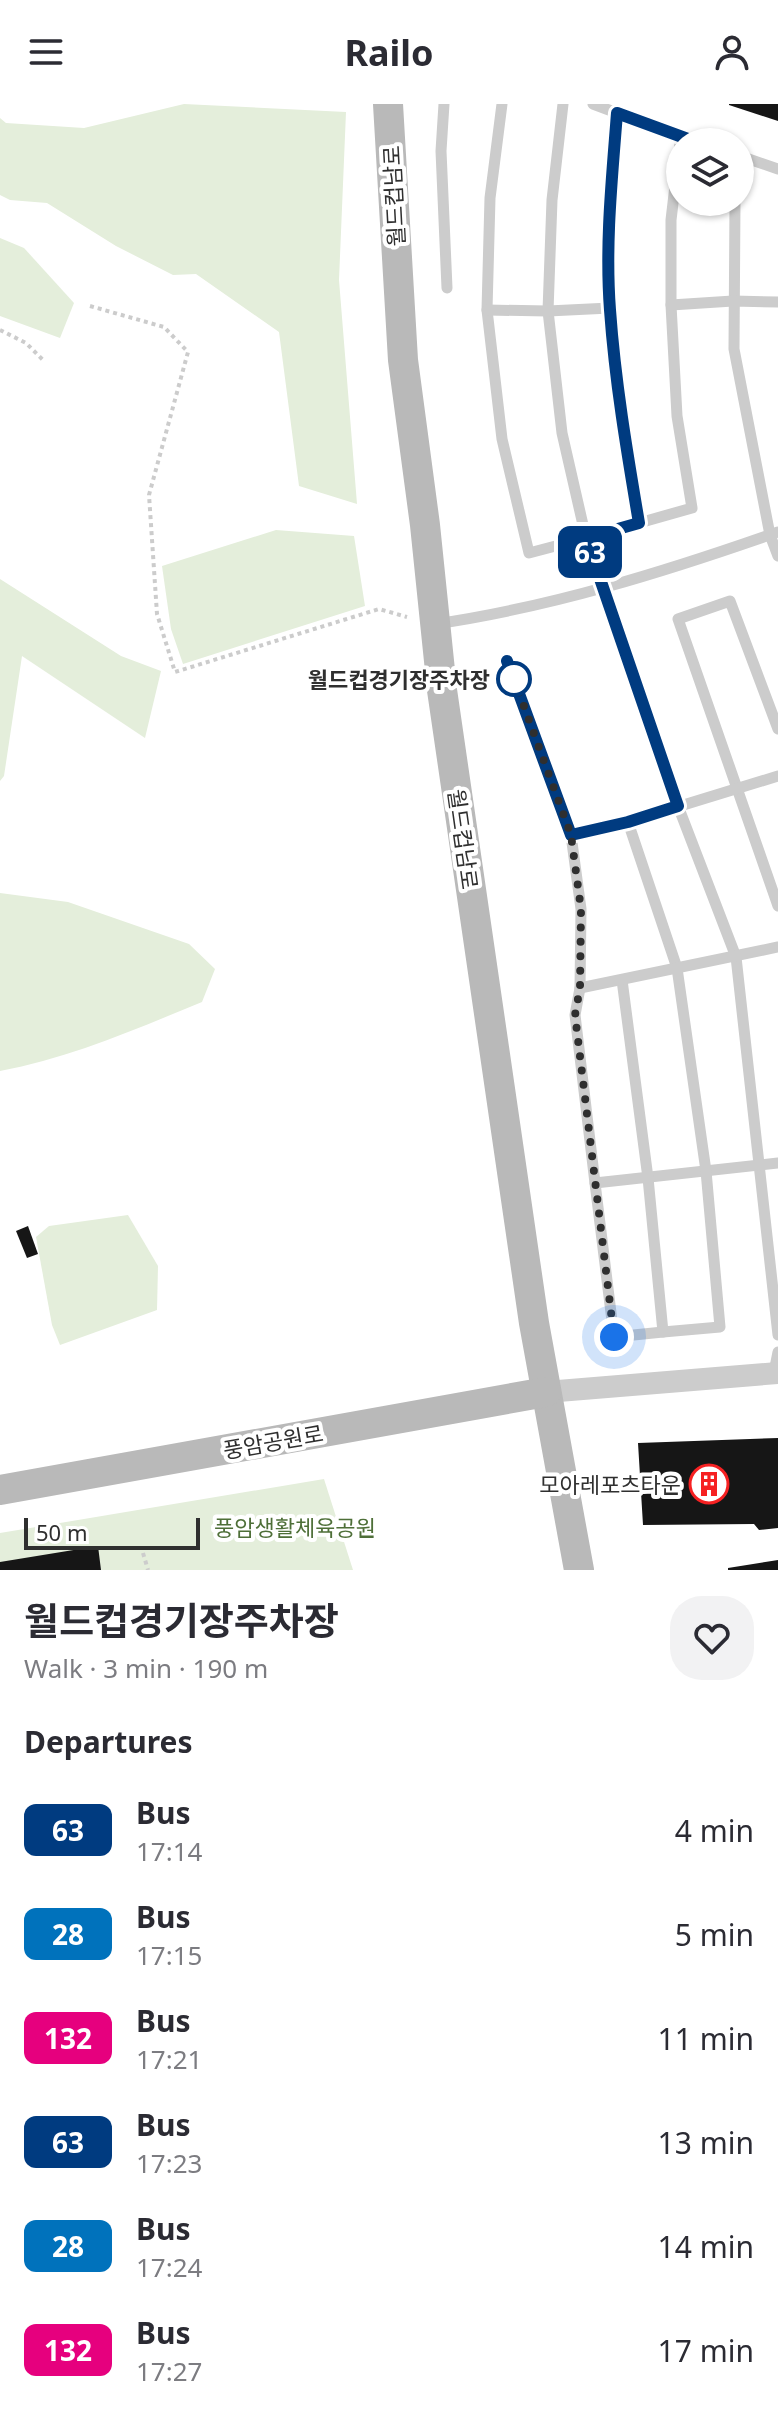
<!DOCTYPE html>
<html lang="en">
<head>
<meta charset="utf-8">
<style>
  :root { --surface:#fff; --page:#f2f2f3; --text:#2b2b33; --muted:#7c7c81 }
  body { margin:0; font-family:"Noto Sans","Noto Sans KR",sans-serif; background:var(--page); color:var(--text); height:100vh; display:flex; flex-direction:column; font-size:30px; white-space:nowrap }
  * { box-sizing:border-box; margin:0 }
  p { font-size:26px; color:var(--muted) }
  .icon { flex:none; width:44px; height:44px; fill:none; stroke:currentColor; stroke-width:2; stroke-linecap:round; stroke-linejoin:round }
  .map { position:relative; height:1466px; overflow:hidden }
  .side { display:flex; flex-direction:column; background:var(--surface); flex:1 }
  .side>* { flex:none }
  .badge { padding:0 16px; border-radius:12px; font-size:28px; line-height:52px }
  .tools { position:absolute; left:666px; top:24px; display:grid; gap:16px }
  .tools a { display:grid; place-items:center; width:88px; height:88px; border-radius:50%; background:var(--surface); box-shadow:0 2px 6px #0004; font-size:40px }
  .scale { position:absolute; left:24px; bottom:20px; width:176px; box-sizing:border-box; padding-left:8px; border:4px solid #2f2f2f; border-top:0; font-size:22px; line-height:28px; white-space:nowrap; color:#2f2f2f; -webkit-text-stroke:6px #fff; paint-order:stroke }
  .you { position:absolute; width:40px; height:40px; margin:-20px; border:6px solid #fff; border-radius:50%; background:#1a73e8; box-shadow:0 0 0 12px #1a73e833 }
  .map>.badge { position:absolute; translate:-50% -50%; box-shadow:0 0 0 4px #fff }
  h2 { padding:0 24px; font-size:30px; line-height:72px }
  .round { display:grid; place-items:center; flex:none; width:84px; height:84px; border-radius:32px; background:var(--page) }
  .overview { display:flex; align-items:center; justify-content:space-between; height:136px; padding:0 24px }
  h1 { font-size:38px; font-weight:700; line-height:60px }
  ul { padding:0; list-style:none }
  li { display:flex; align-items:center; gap:24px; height:104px; padding:0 24px }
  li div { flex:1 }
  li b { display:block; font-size:30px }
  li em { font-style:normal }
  li .badge { min-width:88px; font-weight:700; text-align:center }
  header { display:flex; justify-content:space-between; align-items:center; height:104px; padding:0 24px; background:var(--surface); font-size:36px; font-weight:700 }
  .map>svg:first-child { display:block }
  .green { fill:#e4eedb }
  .building { fill:#161616 }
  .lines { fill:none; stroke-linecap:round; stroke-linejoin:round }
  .path { stroke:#ccc; stroke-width:4; stroke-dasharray:4 4; stroke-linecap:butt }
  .lane { stroke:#ccc; stroke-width:11 }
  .street { stroke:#ccc; stroke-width:22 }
  .secondary { stroke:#b9b9b9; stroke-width:30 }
  .line-casing { stroke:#fff; stroke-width:18 }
  .line { stroke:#003b80; stroke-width:12 }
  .walk { stroke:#2f2f2f; stroke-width:8; stroke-dasharray:0 14.4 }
  .stop-dot { fill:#fff; stroke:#003b80; stroke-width:4 }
  .labels { text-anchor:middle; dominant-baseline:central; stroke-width:8; stroke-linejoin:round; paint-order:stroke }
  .street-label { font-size:22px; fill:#2f2f2f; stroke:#fff }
  .stop-label { font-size:22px; font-weight:bold; fill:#2f2f2f; stroke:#fff; text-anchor:end }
  .poi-label { font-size:22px; fill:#2f2f2f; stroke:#fff; text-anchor:end }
  .park-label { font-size:22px; fill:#4e6f38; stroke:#fff }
</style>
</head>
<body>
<header><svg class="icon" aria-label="menu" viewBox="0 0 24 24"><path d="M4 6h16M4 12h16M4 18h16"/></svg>Railo<svg class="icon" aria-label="person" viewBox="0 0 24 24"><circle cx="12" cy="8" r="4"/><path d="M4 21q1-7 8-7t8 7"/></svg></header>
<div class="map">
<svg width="778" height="1466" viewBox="0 0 778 1466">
  <rect width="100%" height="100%" fill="#fff"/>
  <g class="green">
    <path d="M184,0l162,8 -7,168 18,224 -58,-18 -20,-154 -83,-58 -23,1 -57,-29 -69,-43 -37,-3 -10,-5v-77l6,5 78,5z"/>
    <path d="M0,134l24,10 50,55 -14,35 -60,-22z"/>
    <path d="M276,426l78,6 11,70 -182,58 -12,-35 -9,-63z"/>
    <path d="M0,475l121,77 40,15 -16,67 -123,-82 -18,120 -4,5z"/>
    <path d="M0,789l68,9 121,42 26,25 -13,33c-66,27 -132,56 -202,69z"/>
    <path d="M128,1111l30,51 -1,44 -97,35 -8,-20 -16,-88 13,-11z"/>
    <path d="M324,1375l29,91h-353v-37z"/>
  </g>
  <g class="building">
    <path d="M729,0h49v17l-49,-16z"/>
    <path d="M28,1122l10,28 -11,4 -11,-27z"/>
    <path d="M778,1334v90l-19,2 -5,-6 -111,1 -5,-82z"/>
    <path d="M98,1442l3,24h-101v-8z"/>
    <path d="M778,1456v10h-50v-2z"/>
  </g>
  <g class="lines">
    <g class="path">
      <path d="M90,202l74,21 24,25 -39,143 8,119 18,58 204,-63 28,8"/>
      <path d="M0,226l26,13 17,17"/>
      <path d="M143,1449l5,17"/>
    </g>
    <g class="lane">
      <path d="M444,0l-3,47 6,137"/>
      <path d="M502,0l-12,94 -3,112 15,129 27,114 57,-15 -24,-105 -14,-122 4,-111 11,-96"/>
      <path d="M593,0l24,9c-5,65 -12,132 -7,197 5,71 17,142 29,213l53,-15 -15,-92 -6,-111v-85l9,-77"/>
      <path d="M617,9l64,24"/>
      <path d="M680,37l1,-4 15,5"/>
      <path d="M740,52l38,13"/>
      <path d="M735,98l-1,147 36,186 8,21"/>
      <path d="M671,201l62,-4 45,1"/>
      <path d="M487,206l61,1 62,-3"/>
      <path d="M639,419l-53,15 92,268 58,151 42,378"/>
      <path d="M435,520c117,-17 232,-53 343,-92"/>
      <path d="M507,557l64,174 10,74 -1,79 -5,27 20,168 183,-20"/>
      <path d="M778,625l-48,-128 -52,18 100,287"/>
      <path d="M571,731l57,-13 150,-46"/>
      <path d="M622,876l26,198 15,154 57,-5 -14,-156 -29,-203 -49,-146"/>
      <path d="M580,884l198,-41"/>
      <path d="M595,1079l19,154 49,-5"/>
      <path d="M774,1268l4,-20"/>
    </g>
    <path class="street" d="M546,1288l232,-19"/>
    <g class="secondary">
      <path d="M388,0l15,256 22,165 17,165 92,633 45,247"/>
      <path d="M0,1386l546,-98"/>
    </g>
  </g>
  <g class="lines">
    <defs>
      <path id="line" d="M507,557l64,174 57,-13 50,-16 -92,-268 53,-15c-12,-71 -24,-142 -29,-213 -5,-66 2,-132 7,-197l79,29"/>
    </defs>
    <use href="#line" class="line-casing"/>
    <use href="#line" class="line"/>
    <path class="walk" d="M514,575l57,156 10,74 -1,79 -5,27 39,322"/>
  </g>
  <defs>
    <symbol id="building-ring" viewBox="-11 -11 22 22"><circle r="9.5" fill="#fff" stroke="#f62122" stroke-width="1.5"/><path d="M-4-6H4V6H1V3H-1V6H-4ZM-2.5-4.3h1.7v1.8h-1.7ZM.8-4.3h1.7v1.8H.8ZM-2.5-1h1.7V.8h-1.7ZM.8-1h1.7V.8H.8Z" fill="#f62122"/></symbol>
  </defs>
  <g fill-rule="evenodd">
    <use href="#building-ring" x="687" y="1358" width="44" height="44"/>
  </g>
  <circle class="stop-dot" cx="514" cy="575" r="16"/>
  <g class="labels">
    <g class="street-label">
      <text transform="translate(393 92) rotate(-93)">월드컵남로</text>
      <text transform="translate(464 735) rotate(82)">월드컵남로</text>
      <text transform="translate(273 1337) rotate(-10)">풍암공원로</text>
    </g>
    <g class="stop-label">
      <text x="490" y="575">월드컵경기장주차장</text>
    </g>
    <g class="poi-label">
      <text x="681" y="1380">모아레포츠타운</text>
    </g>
    <g class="park-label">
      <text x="295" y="1423">풍암생활체육공원</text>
    </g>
  </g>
</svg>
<div class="tools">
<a><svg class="icon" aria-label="layers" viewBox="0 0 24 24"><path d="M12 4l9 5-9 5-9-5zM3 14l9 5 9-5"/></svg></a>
</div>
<div class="scale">50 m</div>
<div class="you" style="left:614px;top:1233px"></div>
<b class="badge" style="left:590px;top:448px;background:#003b80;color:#fff">63</b>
</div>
<section class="side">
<div class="overview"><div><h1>월드컵경기장주차장</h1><p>Walk · 3 min · 190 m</p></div><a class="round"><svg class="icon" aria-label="heart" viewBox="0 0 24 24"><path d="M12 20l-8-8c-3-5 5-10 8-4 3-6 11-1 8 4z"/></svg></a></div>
<h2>Departures</h2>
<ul>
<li><span class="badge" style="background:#003b80;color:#fff">63</span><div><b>Bus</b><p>17:14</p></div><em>4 min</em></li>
<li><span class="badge" style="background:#0072bc;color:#fff">28</span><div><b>Bus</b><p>17:15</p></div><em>5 min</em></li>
<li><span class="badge" style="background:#e6007e;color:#fff">132</span><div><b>Bus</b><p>17:21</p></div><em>11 min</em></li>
<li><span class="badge" style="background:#003b80;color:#fff">63</span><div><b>Bus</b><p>17:23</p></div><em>13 min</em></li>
<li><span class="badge" style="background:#0072bc;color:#fff">28</span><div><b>Bus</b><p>17:24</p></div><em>14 min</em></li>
<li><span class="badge" style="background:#e6007e;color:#fff">132</span><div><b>Bus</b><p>17:27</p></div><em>17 min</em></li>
</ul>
</section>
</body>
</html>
